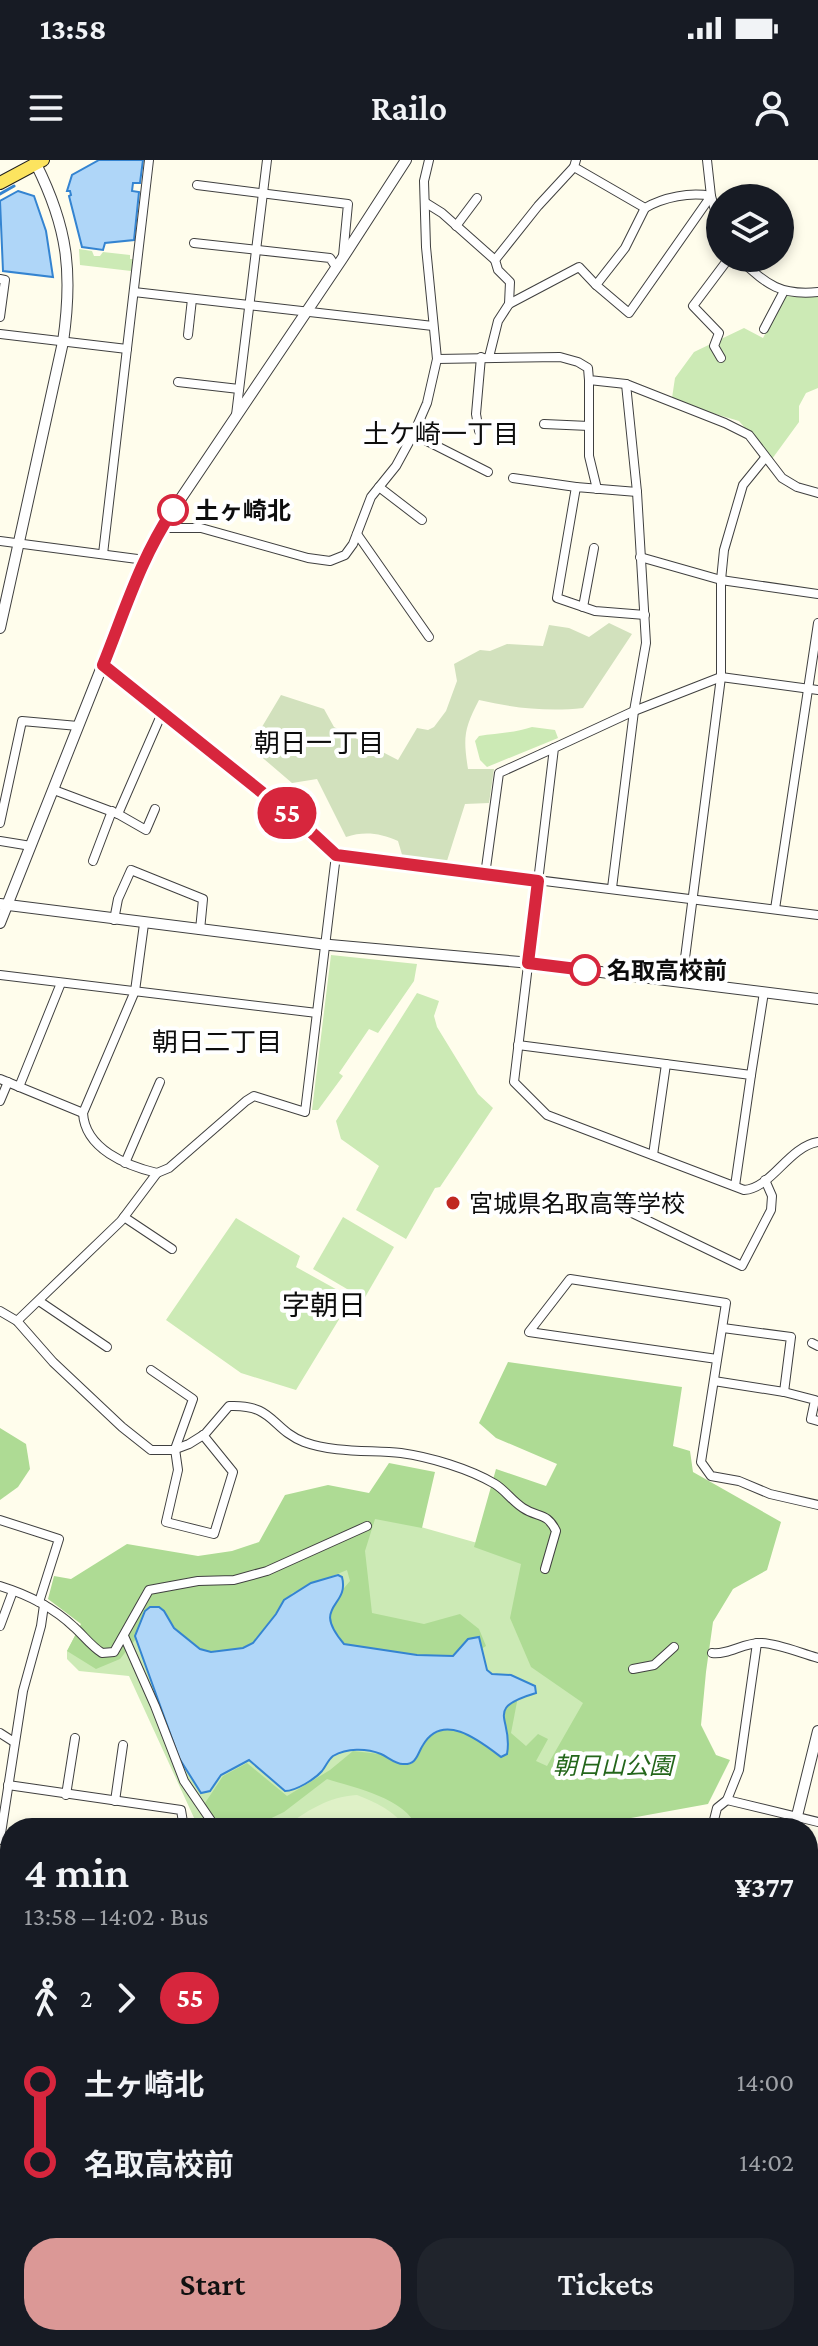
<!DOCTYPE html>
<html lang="en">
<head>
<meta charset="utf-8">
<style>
  :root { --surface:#171b24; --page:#20242c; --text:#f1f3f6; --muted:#9ea1a6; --accent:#db9896 }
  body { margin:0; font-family:"Crimson Pro","Noto Sans JP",serif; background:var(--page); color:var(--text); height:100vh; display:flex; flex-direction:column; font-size:30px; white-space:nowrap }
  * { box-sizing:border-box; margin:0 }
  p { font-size:26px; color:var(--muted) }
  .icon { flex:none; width:44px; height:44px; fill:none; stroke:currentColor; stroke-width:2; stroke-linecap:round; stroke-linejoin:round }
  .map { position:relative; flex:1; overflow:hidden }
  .drawer { position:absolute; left:0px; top:1658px; width:818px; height:528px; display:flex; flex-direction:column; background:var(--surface); border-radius:32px 32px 0 0; box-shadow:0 4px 12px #0003 }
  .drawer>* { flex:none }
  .badge { padding:0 16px; border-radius:26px; font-size:28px; line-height:52px }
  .fabs { position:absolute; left:706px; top:24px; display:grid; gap:16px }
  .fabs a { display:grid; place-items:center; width:88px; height:88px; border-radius:50%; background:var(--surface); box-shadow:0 4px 12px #0003; font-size:40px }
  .map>.badge { position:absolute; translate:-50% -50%; box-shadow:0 0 0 4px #fff }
  .legs { display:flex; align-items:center; gap:12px; height:88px; padding:0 24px; font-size:26px }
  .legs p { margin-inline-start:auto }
  .head { display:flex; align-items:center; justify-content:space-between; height:136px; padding:0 24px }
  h1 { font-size:44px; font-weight:600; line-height:60px }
  .cta { display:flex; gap:16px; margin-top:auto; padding:16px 24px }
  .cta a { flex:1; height:92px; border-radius:32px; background:var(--accent); color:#111; font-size:32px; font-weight:600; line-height:92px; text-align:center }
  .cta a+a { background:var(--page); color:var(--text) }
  ul { padding:0 24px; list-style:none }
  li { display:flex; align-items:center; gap:28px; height:80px; font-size:30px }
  li i { display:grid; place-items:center; width:12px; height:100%; margin:0 10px; background:currentColor }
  li i::after { content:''; width:20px; height:20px; margin:-10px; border:6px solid; border-radius:50%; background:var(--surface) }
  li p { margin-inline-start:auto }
  li:first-child i { background:linear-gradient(#0000 50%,currentColor 0) }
  li:last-child i { background:linear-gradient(currentColor 50%,#0000 0) }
  .status { display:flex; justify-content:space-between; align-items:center; height:56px; padding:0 40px; background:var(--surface); direction:ltr }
  .status svg { height:22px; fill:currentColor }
  header { display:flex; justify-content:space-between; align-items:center; height:104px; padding:0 24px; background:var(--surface); font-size:36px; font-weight:600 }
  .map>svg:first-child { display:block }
  .green { fill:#cceab5 }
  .forest { fill:#aedb94 }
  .cemetery { fill:#d2e1bd }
  .pitch { fill:#dff1c7 }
  .water { fill:#afd6f8; stroke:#3484d1; stroke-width:2 }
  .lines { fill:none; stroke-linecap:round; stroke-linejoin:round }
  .stream { stroke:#3484d1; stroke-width:3 }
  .minor-casing { stroke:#404040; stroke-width:10 }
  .tertiary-casing { stroke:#404040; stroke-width:12 }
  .primary-casing { stroke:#1e1e1e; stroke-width:14 }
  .minor { stroke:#fff; stroke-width:8 }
  .tertiary { stroke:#fff; stroke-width:10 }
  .primary { stroke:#fce45f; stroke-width:12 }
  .line-1-casing { stroke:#fff; stroke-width:18 }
  .line-1 { stroke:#d7263d; stroke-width:12 }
  .stop-1-dot { fill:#fff; stroke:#d7263d; stroke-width:4 }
  .poi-dot { fill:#c02821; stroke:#fff; stroke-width:3 }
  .labels { text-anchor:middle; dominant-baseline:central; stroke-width:8; stroke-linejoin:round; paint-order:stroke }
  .stop-label { font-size:24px; font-weight:bold; fill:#0d0d0d; stroke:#fff; text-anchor:start }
  .poi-label { font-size:24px; fill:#0d0d0d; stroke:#fff; text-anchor:start }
  .park-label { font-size:24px; font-style:italic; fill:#24661b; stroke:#fff }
  .neighbourhood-label { font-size:26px; fill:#0d0d0d; stroke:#fff }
  .quarter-label { font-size:28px; fill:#0d0d0d; stroke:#fff }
</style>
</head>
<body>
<div class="status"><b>13:58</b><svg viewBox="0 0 49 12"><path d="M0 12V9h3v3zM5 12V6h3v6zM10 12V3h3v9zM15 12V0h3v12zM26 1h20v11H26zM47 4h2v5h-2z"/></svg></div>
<header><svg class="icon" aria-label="menu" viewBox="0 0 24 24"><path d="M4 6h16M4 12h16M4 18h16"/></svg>Railo<svg class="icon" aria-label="person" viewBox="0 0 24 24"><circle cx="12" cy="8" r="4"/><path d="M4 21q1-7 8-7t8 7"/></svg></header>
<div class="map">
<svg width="818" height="2186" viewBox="0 0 818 2186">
  <rect width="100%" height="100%" fill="#fffdec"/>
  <g class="green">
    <path d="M79,89l13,2 2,5h6l3,-4 27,3v4h3l-2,12 -51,-6z"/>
    <path d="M785,136l33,1v91l-12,5 -7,13v16l-27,37 -33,-38 -51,-15 -16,-8 3,-20 19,-26 50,-24 19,10z"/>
    <path d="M532,567l23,3 3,8 -71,29 -7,-7 -5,-19 4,-5c18,-3 35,-3 53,-9z"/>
    <path d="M331,795l86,9 -3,17 -36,52 -9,-4 -30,44 4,3 -25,34h-6z"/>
    <path d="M417,833l22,8 -5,15 3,11 41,67 15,14 -53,79 -5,1 -29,51 -50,-29 23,-44 -38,-27 -5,-18z"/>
    <path d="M343,1057l51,30 -30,52 -51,-30z"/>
    <path d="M236,1058l64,38 -4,11 56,31 -56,92 -55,-17 -75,-53z"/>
    <path d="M375,1354l190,54 67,56 -71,204h-366v-8l-66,-144 -50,-5 -12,-12v-8l18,-34z"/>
  </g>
  <g class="forest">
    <path d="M508,1202l174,25 -9,59 17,5 3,21 88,50 -14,48 -34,19 -20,33 -7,50 -5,53 15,30 14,5 -22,44 -132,24h-159c-11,-30 -62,-40 -90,-49l-43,33 -33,16h-38l-8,-25 18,-27 24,-13 40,33 43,-26 23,-19 45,5 52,-35 52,-12 19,-28 -10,52 15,13 12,-12 10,5 -12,22 11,5 36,-63 -52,-36 -21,-49 11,-54 -47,-17 22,-78 50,17 11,-22 -61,-26 -17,-15z"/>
    <path d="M0,1268l26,16 4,25 -12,18 -18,13z"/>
    <path d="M389,1303l46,9 -13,56 -47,-9 -10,32 7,62 52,11 36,-10 19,15 7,17 -29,18 -108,-17 -18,-9 -7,-26 26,-31 -3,-11 -55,23 -38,55 -59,5 -38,-41 -37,47 -24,10 -29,-18 14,-27 -33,-25 6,-23 17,3 56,-35 71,12 34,-5 27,-9 26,-47 43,-10 41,8z"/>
    <path d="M409,2176h102l-7,10h-44l-48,-6z"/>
  </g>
  <path class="cemetery" d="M609,463l23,11 -49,74c-35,4 -70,0 -104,-8 -15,29 -16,37 -11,69h26l-5,34 -24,1 -19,60 -43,-6 -5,-17c-18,-8 -34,-10 -52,-4l-29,-58 -25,4 -42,-36 31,-52 43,14 10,18 64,33 19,-32 11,2 6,-3 12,-16 11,-30 -3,-17 26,-14 10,1 17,-7 36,2 6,-21 20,3 20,9z"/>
  <path class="pitch" d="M357,1635c18,7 38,16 49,33h-123c24,-17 44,-31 74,-33z"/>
  <g class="water">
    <path d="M99,0h44l-3,23h-7l-1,8 7,1 -5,48 -29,3 -2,7 -21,-3 -13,-51 2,-1 -1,-4h-3l5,-16z"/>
    <path d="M18,31l16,5 12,35 7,46 -50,-6 -3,-70z"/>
    <path d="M338,1415l4,2c8,31 -32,27 2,67l73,11 36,1 15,-17 11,-2 8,33 5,4 19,1 24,11 1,7c-54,16 -22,25 -29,61l-6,3c-21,-16 -58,-46 -78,-12 -6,9 -6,20 -20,19 -8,0 -15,-7 -22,-10 -15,-6 -34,-6 -48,2 -5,4 -7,10 -11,15 -7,8 -26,20 -37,20l-36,-31 -28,15 -11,16 -9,2 -22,-35 -44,-122 10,-25 5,-4h9l5,4 10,17 26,21 11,3 32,-4 10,-5 23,-29 8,-14 27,-17z"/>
  </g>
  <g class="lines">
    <g class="stream">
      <path d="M0,34l14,-8"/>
      <path d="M0,2126l10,6"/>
      <path d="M78,2176l15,10"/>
    </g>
    <defs>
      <g id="minor">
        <path d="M576,0l-2,7 71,41c19,-11 45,-16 66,-12l9,32"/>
        <path d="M197,25l151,19 -5,52"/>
        <path d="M426,43l16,10 53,47 43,-54 36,-39"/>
        <path d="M645,48l-20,40 -29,37 33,28 82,-117 -4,-36"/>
        <path d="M456,66l21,-28"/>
        <path d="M194,83l136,15 6,9"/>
        <path d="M738,98c28,25 40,38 80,34"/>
        <path d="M495,100l3,10 12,12 -1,22"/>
        <path d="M0,119l5,1 -5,37"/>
        <path d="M134,132l299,34"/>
        <path d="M764,169l20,-38"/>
        <path d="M0,174l127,15"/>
        <path d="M188,175l4,-36"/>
        <path d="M489,197l9,-36 11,-17 70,-37 17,18"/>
        <path d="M721,198l-7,-12 5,-13 -26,-27 36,-48"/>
        <path d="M437,199l123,-2 18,5 10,6 1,12 37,4 99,39 24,12 33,43 15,9 21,6"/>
        <path d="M589,220v76l8,33"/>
        <path d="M178,222l61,7"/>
        <path d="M236,255l31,-255"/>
        <path d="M544,264l45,2"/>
        <path d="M479,271l-3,-17 5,-57"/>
        <path d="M413,274l75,38"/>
        <path d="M513,318l63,9"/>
        <path d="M379,327l43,33"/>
        <path d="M637,332l-61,-5 -19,111 38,13 50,4"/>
        <path d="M161,368h40l107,30 22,3 15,-6 8,-11 18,-47 25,-31 18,-33 13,-30 10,-44 -11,-112 -2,-66 5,-21"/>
        <path d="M357,374l72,103"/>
        <path d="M0,381l145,19"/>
        <path d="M103,394l46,-394"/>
        <path d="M640,397l81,23 97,14"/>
        <path d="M583,447l11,-59"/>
        <path d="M103,505l206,165 27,25 482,60"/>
        <path d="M818,530l-97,-13 -87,34 -80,37 -40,334 33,33 197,75c28,-2 44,-43 74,-48"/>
        <path d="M54,630l64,24 44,-101"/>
        <path d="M118,654l28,16 9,-21"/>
        <path d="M0,663l22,-102 56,5"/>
        <path d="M0,681l31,5"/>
        <path d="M93,701l19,-50"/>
        <path d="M485,715l14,-102 55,-25"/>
        <path d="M612,728l22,-177 12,-68 -9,-151 -11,-108"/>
        <path d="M775,749l43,-286"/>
        <path d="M114,760l4,-21 13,-29 72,29 -3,31"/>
        <path d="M144,764l-9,67 -52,122c2,36 44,53 74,60"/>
        <path d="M684,806l37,-289v-97l3,-30 19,-65 22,-27"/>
        <path d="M0,815l317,38"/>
        <path d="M518,885l233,30 -16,111"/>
        <path d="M751,915l13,-83"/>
        <path d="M0,919l83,34"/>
        <path d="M19,927l42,-104"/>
        <path d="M0,941l8,-19"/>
        <path d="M653,995l13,-91"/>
        <path d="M125,1003l35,-81"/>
        <path d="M632,1053l110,53 29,-56 1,-14 -7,-16"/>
        <path d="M124,1057l48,32"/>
        <path d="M39,1141l68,46"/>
        <path d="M0,1151l17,10 36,41 69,65 29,23h22l16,-6 16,-10 24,-28c45,-2 42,23 75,36 30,11 66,8 97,11 29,4 69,16 94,31 10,6 17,17 28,24 15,10 24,4 33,23l-11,38"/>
        <path d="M17,1161l104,-100 36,-48 12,-5 77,-67 8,-5 51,16 31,-257"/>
        <path d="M723,1168l68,9 -7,55"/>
        <path d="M812,1183l6,3"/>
        <path d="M717,1199l-188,-27 41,-53 156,24 -25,159 10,14 28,5 31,13 48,11"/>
        <path d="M151,1210l42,29 -18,50 3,21 -12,52 48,12 19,-62 -30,-37"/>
        <path d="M714,1221l70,11 31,8 -4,19 7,2"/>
        <path d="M0,1360l59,19 -20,63"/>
        <path d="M0,1426c26,8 54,22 74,41 10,9 17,19 28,26l12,-1 35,-62 49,-9 36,-1 33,-9 100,-45"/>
        <path d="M0,1466l13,-35"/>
        <path d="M124,1476l31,70 29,75 32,47"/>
        <path d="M712,1493c17,2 32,-11 50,-10 18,1 38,10 56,15"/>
        <path d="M633,1509l21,-4 20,-18"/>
        <path d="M0,1573l14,9"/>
        <path d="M8,1625l173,25 3,18"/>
        <path d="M66,1635l9,-57"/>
        <path d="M727,1640l91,22"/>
        <path d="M115,1641l8,-56"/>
        <path d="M712,1668l5,-20 10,-8 12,-30 18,-127"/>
        <path d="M0,1680l23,-149 18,-65 3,-21"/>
        <path d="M0,1741l10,9"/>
        <path d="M808,1767h1"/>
        <path d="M0,1870l10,9"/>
        <path d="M10,1896l-3,4 3,3"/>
        <path d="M0,1944l10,13"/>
        <path d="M0,1996l10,-6"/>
        <path d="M808,2025l10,1"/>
        <path d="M0,2142l10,6"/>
        <path d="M18,2176l1,10"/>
        <path d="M53,2176l16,10"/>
        <path d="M150,2176l7,10"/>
        <path d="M404,2176l1,10"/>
        <path d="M515,2186l4,-6 62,-1"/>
        <path d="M735,2186l2,-10"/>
        <path d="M808,2186l10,-62"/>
      </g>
      <g id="tertiary">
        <path d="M0,468l63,-286c10,-69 5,-114 -27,-178"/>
        <path d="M0,744l319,40 201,18 298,37"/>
        <path d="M0,763l128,-322 33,-73 181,-269 64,-99"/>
        <path d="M794,1668l24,-97"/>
        <path d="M808,1946l10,1"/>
        <path d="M662,2186l2,-10"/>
      </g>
      <path id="primary" d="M0,23l43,-23"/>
    </defs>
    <use href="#minor" class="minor-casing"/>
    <use href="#tertiary" class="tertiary-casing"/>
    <use href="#primary" class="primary-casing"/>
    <use href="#minor" class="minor"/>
    <use href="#tertiary" class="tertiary"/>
    <use href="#primary" class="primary"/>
  </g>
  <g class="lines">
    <defs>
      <path id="line-1" d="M173,350c-32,47 -49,103 -70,155l206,165 27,25 202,26 -10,82 57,7"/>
    </defs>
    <use href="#line-1" class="line-1-casing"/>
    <use href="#line-1" class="line-1"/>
  </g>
  <g class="stop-1-dot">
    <circle cx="173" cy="350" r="14"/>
    <circle cx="585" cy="810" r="14"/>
  </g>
  <circle class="poi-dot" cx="453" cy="1043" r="8"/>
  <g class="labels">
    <g class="stop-label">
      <text x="195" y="350">土ヶ崎北</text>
      <text x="607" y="810">名取高校前</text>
    </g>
    <g class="poi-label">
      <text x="469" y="1043">宮城県名取高等学校</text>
    </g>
    <g class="park-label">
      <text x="613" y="1605">朝日山公園</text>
    </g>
    <g class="neighbourhood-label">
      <text x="441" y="274">土ケ崎一丁目</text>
      <text x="319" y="583">朝日一丁目</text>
      <text x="217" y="882">朝日二丁目</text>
    </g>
    <g class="quarter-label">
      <text x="324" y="1145">字朝日</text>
    </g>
  </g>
</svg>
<div class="fabs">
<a><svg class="icon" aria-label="layers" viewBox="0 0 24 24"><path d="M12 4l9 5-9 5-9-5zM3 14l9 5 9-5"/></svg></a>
</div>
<b class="badge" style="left:287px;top:653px;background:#d7263d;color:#fff">55</b>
<section class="drawer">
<div class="head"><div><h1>4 min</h1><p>13:58 – 14:02 · Bus</p></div><b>¥377</b></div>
<div class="legs"><svg class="icon" aria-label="walk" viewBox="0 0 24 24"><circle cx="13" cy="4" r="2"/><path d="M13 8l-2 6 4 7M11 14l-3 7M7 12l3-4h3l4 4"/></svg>2<svg class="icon" aria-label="forward" viewBox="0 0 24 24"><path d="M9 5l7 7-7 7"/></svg><b class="badge" style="background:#d7263d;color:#fff">55</b></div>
<ul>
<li><i style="color:#d7263d"></i><b>土ヶ崎北</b><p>14:00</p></li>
<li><i style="color:#d7263d"></i><b>名取高校前</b><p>14:02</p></li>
</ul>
<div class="cta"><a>Start</a><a>Tickets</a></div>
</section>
</div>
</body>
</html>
